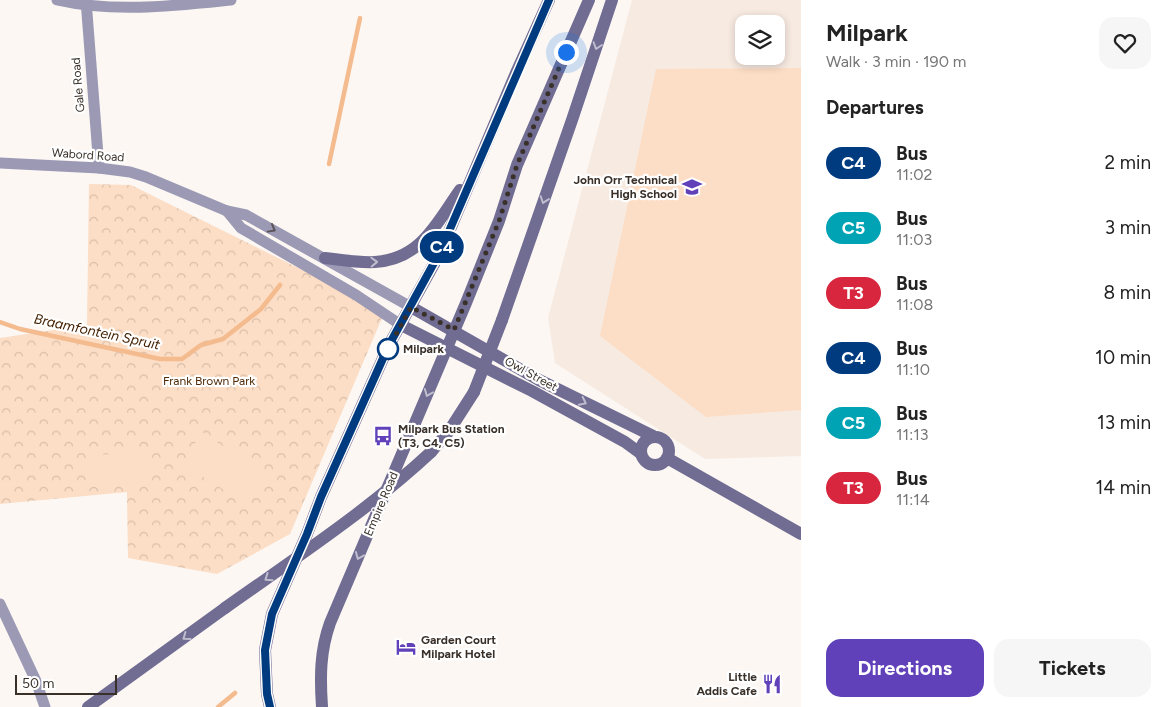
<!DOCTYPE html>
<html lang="en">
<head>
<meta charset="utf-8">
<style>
  :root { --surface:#fff; --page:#f6f6f6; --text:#222; --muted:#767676; --accent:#6041b9 }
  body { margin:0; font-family:Figtree,sans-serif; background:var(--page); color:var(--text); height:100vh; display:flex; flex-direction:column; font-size:19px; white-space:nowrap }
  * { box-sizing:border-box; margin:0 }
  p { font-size:16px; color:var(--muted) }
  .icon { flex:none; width:28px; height:28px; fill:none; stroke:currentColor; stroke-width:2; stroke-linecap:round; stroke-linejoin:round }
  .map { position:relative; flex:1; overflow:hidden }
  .sheet { display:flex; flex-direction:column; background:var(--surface); width:375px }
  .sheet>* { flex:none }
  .badge { padding:0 10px; border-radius:16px; font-size:18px; line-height:32px }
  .fabs { position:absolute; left:735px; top:15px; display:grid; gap:10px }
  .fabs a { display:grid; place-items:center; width:50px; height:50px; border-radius:10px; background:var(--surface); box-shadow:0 2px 8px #0003; font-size:25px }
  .scale { position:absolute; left:15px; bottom:12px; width:102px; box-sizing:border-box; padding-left:5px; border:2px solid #393029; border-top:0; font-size:14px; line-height:18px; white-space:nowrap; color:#393029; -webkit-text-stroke:4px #fff; paint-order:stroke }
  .you { position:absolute; width:25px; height:25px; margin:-12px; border:4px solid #fff; border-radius:50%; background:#1a73e8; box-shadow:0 0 0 8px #1a73e833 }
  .map>.badge { position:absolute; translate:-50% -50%; box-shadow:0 0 0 2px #fff }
  h2 { padding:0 25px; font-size:19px; line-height:45px }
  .round { display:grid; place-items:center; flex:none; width:52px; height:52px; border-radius:15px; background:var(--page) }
  .summary { display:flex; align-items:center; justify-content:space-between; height:85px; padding:0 25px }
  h1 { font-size:24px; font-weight:700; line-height:38px }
  .cta { display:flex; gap:10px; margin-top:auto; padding:10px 25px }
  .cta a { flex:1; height:58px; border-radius:15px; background:var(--accent); color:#fff; font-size:20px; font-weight:700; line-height:58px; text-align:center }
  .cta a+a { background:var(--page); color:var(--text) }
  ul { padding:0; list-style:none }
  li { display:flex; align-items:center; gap:15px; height:65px; padding:0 25px }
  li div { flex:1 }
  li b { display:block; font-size:19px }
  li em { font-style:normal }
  li .badge { min-width:55px; font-weight:700; text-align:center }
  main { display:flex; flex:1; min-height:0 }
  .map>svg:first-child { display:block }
  .built { fill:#f7eae1; fill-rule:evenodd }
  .park { fill:url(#park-crowns) }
  .pitch { fill:#fcddc5 }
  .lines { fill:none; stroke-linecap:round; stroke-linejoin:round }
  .stream { stroke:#f4bb8f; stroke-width:4.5 }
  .street { stroke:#9b99b4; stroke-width:11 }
  .secondary { stroke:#706c92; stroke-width:12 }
  .secondary-bridge { stroke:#706c92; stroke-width:12 }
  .oneway { stroke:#bfbdce }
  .oneway2 { stroke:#5b555a }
  .line-casing { stroke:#fff; stroke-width:11 }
  .line { stroke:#003b80; stroke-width:8 }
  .walk { stroke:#393029; stroke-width:5; stroke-dasharray:0 9 }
  .stop-dot { fill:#fff; stroke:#003b80; stroke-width:2.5 }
  .labels { text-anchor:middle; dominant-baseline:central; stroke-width:4.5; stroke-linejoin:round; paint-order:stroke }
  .street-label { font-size:12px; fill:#393029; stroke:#fff }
  .poi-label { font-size:12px; font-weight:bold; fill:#393029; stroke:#fff; text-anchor:end }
  .stop-label { font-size:12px; font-weight:bold; fill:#393029; stroke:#fff; text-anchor:start }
  .park-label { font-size:12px; fill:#4f2a07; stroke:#fff }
  .water-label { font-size:14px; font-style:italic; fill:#432000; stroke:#fff }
</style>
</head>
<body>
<main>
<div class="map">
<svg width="801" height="707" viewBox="0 0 801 707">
  <defs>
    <pattern id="park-crowns" width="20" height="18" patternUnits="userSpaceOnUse" patternTransform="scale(1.25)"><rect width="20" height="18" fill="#fcddc5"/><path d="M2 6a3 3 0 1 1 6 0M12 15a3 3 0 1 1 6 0" fill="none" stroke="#d9bea9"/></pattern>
  </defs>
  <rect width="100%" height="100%" fill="#fcf7f3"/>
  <path class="built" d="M632,0h169v456l-96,3 -150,-96 -7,-45zM744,24h32v32h-32z"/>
  <path class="park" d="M89,184l42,1 254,126 -95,223 -73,40 -89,-16 -1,-66 -127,12v-166l87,-13z"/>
  <g class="pitch">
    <path d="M801,68v342l-95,7 -106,-81 56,-267z"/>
    <path d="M202,432l63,42 -20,29 -63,-39z"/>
    <path d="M148,451l3,32 -62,4 -2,-31z"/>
  </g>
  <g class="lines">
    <g class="stream">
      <path d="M329,164l31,-146"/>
      <path d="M0,322l20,7 140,30h22l19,-14 22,-6 38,-30 19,-24"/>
      <path d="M218,707l17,-14"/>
    </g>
    <g class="street">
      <path d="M57,0c57,13 116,6 174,0"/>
      <path d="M86,0l13,168"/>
      <path d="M0,163l99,5 31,4 16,5 81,34 19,4 165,92"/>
      <path d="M227,211l14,17 115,67 45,30"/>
      <path d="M0,604l36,77 9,26"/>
    </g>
    <g class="secondary">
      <path d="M325,258c17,2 34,5 50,4 46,-3 61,-38 85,-72"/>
      <path d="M411,307l128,73 114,56"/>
      <path d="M502,320l70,-200 40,-120"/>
      <path d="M401,325l131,66 93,51 15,11"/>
      <circle cx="655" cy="451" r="14"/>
      <path d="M431,452l18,-21 25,-39"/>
      <path d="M667,458l134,76"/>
      <path d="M88,707l137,-99"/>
      <path d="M270,707l-3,-13 -2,-44 7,-36 35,-80 14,-37 68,-152 51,-92 76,-180 33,-73"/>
      <path d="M322,707c-2,-30 -2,-56 8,-84l136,-320 33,-82 18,-56 72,-165"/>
    </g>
    <g class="secondary-bridge">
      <path d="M474,392l28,-72"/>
      <path d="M225,608c69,-49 145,-99 206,-156"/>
    </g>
  </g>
  <defs><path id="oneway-chevron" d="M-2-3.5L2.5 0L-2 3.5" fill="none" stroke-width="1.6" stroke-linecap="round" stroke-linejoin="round" transform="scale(1.25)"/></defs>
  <g class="oneway">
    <use href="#oneway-chevron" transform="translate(597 46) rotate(108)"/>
    <use href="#oneway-chevron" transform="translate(544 200) rotate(109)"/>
    <use href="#oneway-chevron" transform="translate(374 262) rotate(-2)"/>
    <use href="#oneway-chevron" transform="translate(428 393) rotate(112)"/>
    <use href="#oneway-chevron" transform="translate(583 402) rotate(26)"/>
    <use href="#oneway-chevron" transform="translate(359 556) rotate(113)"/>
    <use href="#oneway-chevron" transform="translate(268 578) rotate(145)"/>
    <use href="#oneway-chevron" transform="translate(186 637) rotate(144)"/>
  </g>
  <use class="oneway2" href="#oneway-chevron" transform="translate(272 229) rotate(29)"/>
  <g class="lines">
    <defs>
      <path id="line" d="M270,707l-3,-13 -2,-44 7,-36 35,-80 14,-37 68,-152 51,-93 109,-252"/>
    </defs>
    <use href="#line" class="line-casing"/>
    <use href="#line" class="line"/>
    <path class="walk" d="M388,349l23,-42 43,23 45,-109 18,-56 49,-113"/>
  </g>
  <defs>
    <symbol id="school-bare" viewBox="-9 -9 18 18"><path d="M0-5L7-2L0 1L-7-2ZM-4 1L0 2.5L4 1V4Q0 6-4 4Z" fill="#6041b9" stroke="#fff" stroke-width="2.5" paint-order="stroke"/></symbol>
    <symbol id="bus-bare" viewBox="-9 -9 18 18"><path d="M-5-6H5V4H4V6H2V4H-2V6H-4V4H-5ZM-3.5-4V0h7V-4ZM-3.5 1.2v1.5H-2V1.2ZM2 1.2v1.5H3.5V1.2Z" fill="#6041b9" stroke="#fff" stroke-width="2.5" paint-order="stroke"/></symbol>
    <symbol id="hotel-bare" viewBox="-9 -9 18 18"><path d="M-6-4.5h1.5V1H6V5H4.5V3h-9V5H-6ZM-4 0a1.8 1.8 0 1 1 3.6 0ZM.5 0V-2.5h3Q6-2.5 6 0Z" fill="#6041b9" stroke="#fff" stroke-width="2.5" paint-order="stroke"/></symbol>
    <symbol id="restaurant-bare" viewBox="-9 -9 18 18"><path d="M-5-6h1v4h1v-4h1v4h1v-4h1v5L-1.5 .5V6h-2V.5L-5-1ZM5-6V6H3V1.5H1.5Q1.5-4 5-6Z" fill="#6041b9" stroke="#fff" stroke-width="2.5" paint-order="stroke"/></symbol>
  </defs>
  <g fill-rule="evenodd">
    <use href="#school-bare" x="678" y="173" width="28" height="28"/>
    <use href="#bus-bare" x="369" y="422" width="28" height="28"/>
    <use href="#hotel-bare" x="392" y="633" width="28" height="28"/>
    <use href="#restaurant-bare" x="758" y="670" width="28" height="28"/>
  </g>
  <circle class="stop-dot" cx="388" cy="349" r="10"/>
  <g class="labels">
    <g class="street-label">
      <text transform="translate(78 85) rotate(-95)">Gale Road</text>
      <text transform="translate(88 155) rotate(4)">Wabord Road</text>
      <text transform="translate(531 374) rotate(29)">Owl Street</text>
      <text transform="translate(381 504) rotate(-67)">Empire Road</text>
    </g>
    <g class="poi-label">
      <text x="677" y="180">John Orr Technical<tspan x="677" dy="14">High School</tspan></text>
      <text x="398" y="429" text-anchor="start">Milpark Bus Station<tspan x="398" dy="14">(T3, C4, C5)</tspan></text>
      <text x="421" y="640" text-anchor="start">Garden Court<tspan x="421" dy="14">Milpark Hotel</tspan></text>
      <text x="757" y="677">Little<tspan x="757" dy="14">Addis Cafe</tspan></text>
    </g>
    <g class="stop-label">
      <text x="403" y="349">Milpark</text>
    </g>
    <g class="park-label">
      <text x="209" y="381">Frank Brown Park</text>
    </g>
    <g class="water-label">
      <text transform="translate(97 332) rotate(12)">Braamfontein Spruit</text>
    </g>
  </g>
</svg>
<div class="fabs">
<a><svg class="icon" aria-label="layers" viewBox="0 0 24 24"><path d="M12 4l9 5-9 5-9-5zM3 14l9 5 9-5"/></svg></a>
</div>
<div class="scale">50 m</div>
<div class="you" style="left:566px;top:52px"></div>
<b class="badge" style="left:442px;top:247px;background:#003b80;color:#fff">C4</b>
</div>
<section class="sheet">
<div class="summary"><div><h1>Milpark</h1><p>Walk · 3 min · 190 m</p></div><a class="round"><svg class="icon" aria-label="heart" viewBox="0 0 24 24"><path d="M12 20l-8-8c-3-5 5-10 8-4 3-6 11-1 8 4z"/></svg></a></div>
<h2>Departures</h2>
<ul>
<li><span class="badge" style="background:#003b80;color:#fff">C4</span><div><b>Bus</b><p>11:02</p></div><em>2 min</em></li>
<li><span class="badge" style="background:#00a3b4;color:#fff">C5</span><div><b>Bus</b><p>11:03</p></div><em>3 min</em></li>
<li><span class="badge" style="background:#d7263d;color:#fff">T3</span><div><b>Bus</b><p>11:08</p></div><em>8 min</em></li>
<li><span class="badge" style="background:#003b80;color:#fff">C4</span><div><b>Bus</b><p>11:10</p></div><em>10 min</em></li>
<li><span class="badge" style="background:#00a3b4;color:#fff">C5</span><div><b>Bus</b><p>11:13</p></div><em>13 min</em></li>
<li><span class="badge" style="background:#d7263d;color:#fff">T3</span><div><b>Bus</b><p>11:14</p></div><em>14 min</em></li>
</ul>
<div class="cta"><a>Directions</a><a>Tickets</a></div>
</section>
</main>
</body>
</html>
